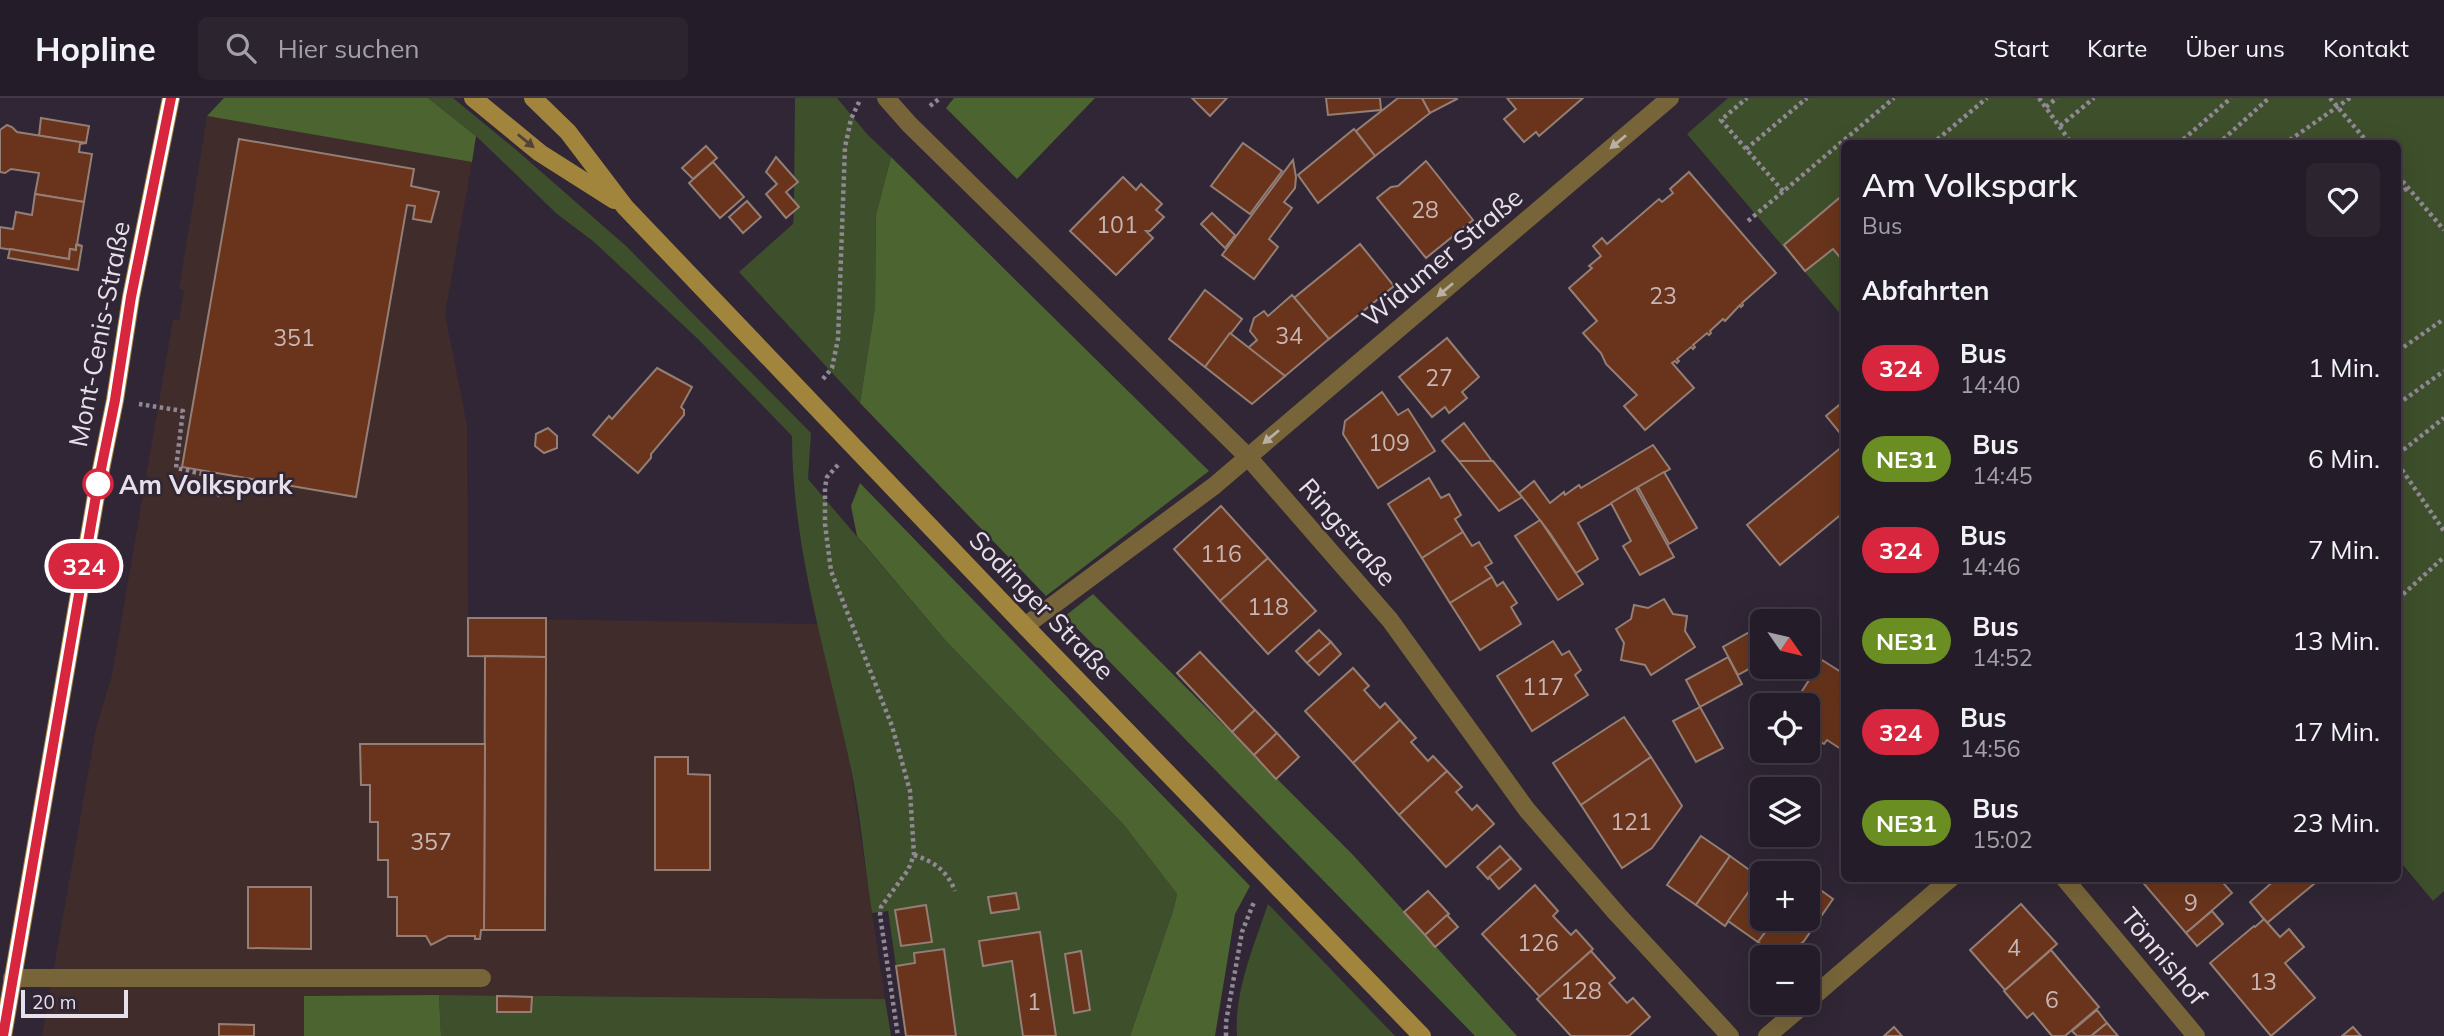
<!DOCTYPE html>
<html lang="de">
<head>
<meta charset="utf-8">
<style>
  :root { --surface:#241c28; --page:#2c2530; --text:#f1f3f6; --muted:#a3a1a8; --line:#413a45 }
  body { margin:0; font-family:Mulish,sans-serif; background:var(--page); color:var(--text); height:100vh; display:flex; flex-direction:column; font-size:26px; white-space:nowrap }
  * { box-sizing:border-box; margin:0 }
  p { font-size:23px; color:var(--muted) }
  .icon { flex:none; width:38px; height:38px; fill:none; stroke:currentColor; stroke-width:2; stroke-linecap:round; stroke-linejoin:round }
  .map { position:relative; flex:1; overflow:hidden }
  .panel { position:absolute; left:1841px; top:42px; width:560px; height:742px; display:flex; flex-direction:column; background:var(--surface); border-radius:10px; box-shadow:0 7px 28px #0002,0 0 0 2px var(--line) }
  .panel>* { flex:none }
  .badge { padding:0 14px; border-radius:23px; font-size:24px; line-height:46px }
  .needle { width:46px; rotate:124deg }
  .buttons { position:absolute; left:1750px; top:511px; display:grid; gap:14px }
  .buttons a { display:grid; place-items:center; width:70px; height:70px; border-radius:10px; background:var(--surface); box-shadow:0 7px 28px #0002,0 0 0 2px var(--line); font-size:35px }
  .scale { position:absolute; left:21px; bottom:18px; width:107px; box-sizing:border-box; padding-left:7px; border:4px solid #e6e0ea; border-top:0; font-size:19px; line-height:24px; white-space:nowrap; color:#e6e0ea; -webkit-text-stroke:5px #302635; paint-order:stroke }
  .map>.badge { position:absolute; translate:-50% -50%; box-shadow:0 0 0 4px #fff }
  h2 { padding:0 21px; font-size:26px; line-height:63px }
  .round { display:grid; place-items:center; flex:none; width:74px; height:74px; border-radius:10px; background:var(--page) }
  .headline { display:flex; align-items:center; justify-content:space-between; height:119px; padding:0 21px }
  h1 { font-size:33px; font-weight:600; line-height:52px }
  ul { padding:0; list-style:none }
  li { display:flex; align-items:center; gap:21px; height:91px; padding:0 21px }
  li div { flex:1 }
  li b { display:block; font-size:26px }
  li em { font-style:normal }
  li .badge { min-width:77px; font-weight:700; text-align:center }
  header { display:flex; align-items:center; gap:42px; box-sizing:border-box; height:98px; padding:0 35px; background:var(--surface); border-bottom:2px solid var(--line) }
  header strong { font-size:33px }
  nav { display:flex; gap:38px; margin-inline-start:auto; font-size:24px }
  .search { width:490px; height:63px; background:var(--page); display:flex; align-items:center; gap:18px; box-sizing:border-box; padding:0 24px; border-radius:10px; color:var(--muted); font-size:26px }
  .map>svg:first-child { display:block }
  .commercial { fill:#402c2b }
  .green { fill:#3e4f2b }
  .forest { fill:#4c642f }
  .building { fill:#69341b; stroke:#947e75; stroke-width:2 }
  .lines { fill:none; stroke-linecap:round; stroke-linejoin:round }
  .path { stroke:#908895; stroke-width:4.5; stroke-dasharray:3.5 3.5; stroke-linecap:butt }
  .service { stroke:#776539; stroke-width:18 }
  .minor { stroke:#776539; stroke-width:18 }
  .secondary { stroke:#a2853c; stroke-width:18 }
  .oneway { fill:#524237 }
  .oneway2 { fill:#baafa3 }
  .line-casing { stroke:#fff; stroke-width:16 }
  .line { stroke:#d7263d; stroke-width:10 }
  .stop-dot { fill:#fff; stroke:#d7263d; stroke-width:3.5 }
  .labels { text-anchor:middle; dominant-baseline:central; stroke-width:5; stroke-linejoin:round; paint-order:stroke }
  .number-label { font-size:23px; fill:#c7b5b6 }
  .street-label { font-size:26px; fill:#e6e0ea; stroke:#302635 }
  .stop-label { font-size:26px; font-weight:bold; fill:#e6e0ea; stroke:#302635; text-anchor:start }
</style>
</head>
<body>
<header>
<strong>Hopline</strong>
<div class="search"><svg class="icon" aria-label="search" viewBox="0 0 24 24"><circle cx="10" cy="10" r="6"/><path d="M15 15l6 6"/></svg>Hier suchen</div>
<nav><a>Start</a><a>Karte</a><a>Über uns</a><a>Kontakt</a></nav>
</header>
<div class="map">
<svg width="2444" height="938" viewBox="0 0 2444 938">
  <rect width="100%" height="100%" fill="#302635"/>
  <path class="commercial" d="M207,18l265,46 -27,152 22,111 1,193 350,6 31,135 36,240 -402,-4 -179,1v40h-262l54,-308 16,-53 61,-355h6l5,-30 -5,-1z"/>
  <g class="green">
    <path d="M428,0h25l61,50 112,98 185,187 -3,46 137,161 179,185 53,69 -4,17 -43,125h-224l-18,-125 -16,2c-8,-52 -12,-106 -24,-158 -23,-106 -56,-210 -56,-319l-94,-97 -105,-98 -36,-27 -81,-78z"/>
    <path d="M795,0h42l30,36 24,23 -15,58 -1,92 -15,96 -121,-131 54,-48 1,-12 5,-5 -5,-6z"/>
    <path d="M1728,0h716v793l-11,10 -35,-42v-715h-554v174l-157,-184z"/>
    <path d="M1268,806l127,132h-158c-3,-45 17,-90 31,-132z"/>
    <path d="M439,897l446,4 6,37h-450z"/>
  </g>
  <g class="forest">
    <path d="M224,0h204l48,38 -4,26 -265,-46z"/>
    <path d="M954,0h141l-78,81 -71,-71z"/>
    <path d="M891,59l318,314 -163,125 -186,-193 15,-96 1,-92z"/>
    <path d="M860,385l390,403 -15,28 -20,122h-85l43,-125 4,-17 -53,-69 -179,-185 -88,-104 -6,-30z"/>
    <path d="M1093,496l260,261 164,181h-42l-410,-420z"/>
    <path d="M439,897l2,41h-137v-40z"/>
  </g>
  <g class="building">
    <path d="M1192,0h35l-17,18z"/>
    <path d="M1326,0h54l1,12 -53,5z"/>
    <path d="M1398,0h24l8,15 -55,43 -19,-25z"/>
    <path d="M1422,0h34l1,1 -27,14z"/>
    <path d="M1507,0h76l-44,38 -3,-4 -12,10 -20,-23 12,-10z"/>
    <path d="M41,20l48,8 -3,17 -47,-7z"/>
    <path d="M7,27l5,2 5,5 69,11 -6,1 -1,8 13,2 -8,48 -49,-8 4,-21 -28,-4 -6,4 -5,-1v-42z"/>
    <path d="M1354,31l21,27 -57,47 -20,-28z"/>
    <path d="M239,41l175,30 -3,17 28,6 -8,30 -18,-3 2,-13 -8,-1 -51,292 -174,-30z"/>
    <path d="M1243,45l39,28 -32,43 -39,-28z"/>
    <path d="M706,48l11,12 -24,21 -11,-11z"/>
    <path d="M776,59l22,25 -12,10 13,15 -13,11 -20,-24 11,-10 -11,-12z"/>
    <path d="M1293,62l3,17 -1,11 -11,14 8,6 -23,31 9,8 -24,32 -32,-24z"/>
    <path d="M1426,63l47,59 -47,38 -49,-60 14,-11 7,-1z"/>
    <path d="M713,64l31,35 -24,21 -31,-35z"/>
    <path d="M1689,74l87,101 -34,30 1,2 -2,2 -1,-2 -15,16 -2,-2 -13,12 1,2 -2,2 -2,-2 -14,12 2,2 -2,2 -2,-2 -14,12 2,2 -2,2 -2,-2 -3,2 22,25 -49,42 -21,-24 13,-11 -31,-31 -5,-11 -18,-20 14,-12 -28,-33 23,-20 -3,-2 12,-10 -8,-10 9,-8 5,6 52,-45 3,3 11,-9 -3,-4z"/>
    <path d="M1123,79l13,13 5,-6 21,20 -6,6 8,7 -14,14h-4l7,7 -37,37 -46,-44z"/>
    <path d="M35,96l49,8 -7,42 5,2 -6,-1v5l-6,-1 -1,10 -69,-11v-21l13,2 3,-17 16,3z"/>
    <path d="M1844,96v68l-11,-13 -28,22 -21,-26z"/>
    <path d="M747,103l14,16 -18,16 -14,-16z"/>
    <path d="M1212,115l23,22 -10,13 -24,-24z"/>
    <path d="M1360,146l34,42 -65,53 -35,-41z"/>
    <path d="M76,147l6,1 -4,24 -70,-12 2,-9 59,10 1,-10 6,1z"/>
    <path d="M1205,192l37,29 -37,48 -36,-28z"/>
    <path d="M1292,197l37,44 -44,37 -37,-28 9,-8 -7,-9 4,-13 10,-7 4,5z"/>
    <path d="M1230,235l55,43 -33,28 -47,-37z"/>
    <path d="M1447,240l32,39 -17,15 5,6 -18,15 -4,-6 -13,10 -33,-40z"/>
    <path d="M657,270l35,19 -11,20 3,3v5l-33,39v4l-13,15 -45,-38 16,-19 3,3z"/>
    <path d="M1382,294l16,23 10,-6 27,42 -57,37 -35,-54 2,-13z"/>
    <path d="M1844,303v37l-18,-22z"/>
    <path d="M1464,325l28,38h-33l-17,-20z"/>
    <path d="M548,330l9,8v12l-13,5 -9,-7 1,-12z"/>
    <path d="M1653,347l17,24 -92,54 20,36 -22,14 -26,-40 -31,-40 15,-12 16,22 14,-11 1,3 14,-10 2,3z"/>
    <path d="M1844,347v67l-64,53 -33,-40z"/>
    <path d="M1459,363h34l29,36 -23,14z"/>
    <path d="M1664,374l33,56 -28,16 -31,-57z"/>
    <path d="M1429,380l12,20 8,-4 12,21 -6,4 8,13 -41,26 -34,-54z"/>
    <path d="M1636,390l38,69 -34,18 -17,-29 8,-5 -20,-38z"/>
    <path d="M1221,408l47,52 -48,43 -46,-52z"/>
    <path d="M1540,422l43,64 -25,16 -43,-64z"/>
    <path d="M1463,434l9,14 7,-4 13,21 -7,4 7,10 -42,26 -28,-45z"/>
    <path d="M1268,460l48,53 -48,43 -48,-53z"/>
    <path d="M1492,479l5,9 6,-4 14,21 -6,4 10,17 -41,26 -30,-47z"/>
    <path d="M1664,501l9,15 14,2 -2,15 10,16 -44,28 -6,-10 -24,-5 3,-17 -8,-14 15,-10 3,-14 14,3z"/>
    <path d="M468,520h78v39l-78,-1z"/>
    <path d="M1762,527v37l-24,13 -15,-28z"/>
    <path d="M1319,532l12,12 -24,21 -11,-12z"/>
    <path d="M1553,543l9,14 7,-4 12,19 -6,5 13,20 -56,36 -35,-55z"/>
    <path d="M1331,544l10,12 -22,21 -12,-12z"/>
    <path d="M1200,554l55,58 -23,22 -55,-59z"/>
    <path d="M485,558l61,1 -1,273h-61z"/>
    <path d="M1728,559l14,27 -42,23 -14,-27z"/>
    <path d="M1822,562l22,14v77l-17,-11 -3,4 -16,-10v-29h-15z"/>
    <path d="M1353,570l16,18 -5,4 16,18 5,-5 15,17 -47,43 -48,-52z"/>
    <path d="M1700,609l23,41 -27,14 -23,-41z"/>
    <path d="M1255,612l22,23 -23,22 -22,-23z"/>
    <path d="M1624,619l27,40 -70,48 -28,-42z"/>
    <path d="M1400,622l16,18 -5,4 17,19 5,-5 14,15 -48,44 -46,-52z"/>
    <path d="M1277,635l22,24 -23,22 -22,-24z"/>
    <path d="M360,646h125l-1,186h-3l-1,9h-5v-3h-27l-17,9 -5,-9h-29v-39h-9v-37h-10v-38h-8v-37h-9z"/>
    <path d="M655,659h33v17l22,1v95h-55z"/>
    <path d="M1651,659l31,49 -30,42 -30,20 -41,-63z"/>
    <path d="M1447,673l15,16 -6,5 16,18 5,-5 17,19 -48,43 -47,-52z"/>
    <path d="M1701,738l29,20 -34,49 -29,-20z"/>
    <path d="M1500,748l11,12 -23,21 -11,-12z"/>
    <path d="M1730,758l29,21 -34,49 -29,-21z"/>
    <path d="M1511,760l10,11 -22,20 -10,-12z"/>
    <path d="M1762,775v46h13l-17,23 -30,-21z"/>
    <path d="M2139,780h80l13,15 -46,40z"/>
    <path d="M2277,780h34l4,5 -48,40 -17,-21z"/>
    <path d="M1808,783l25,18 -29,42 -18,16h-6l-22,-15 17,-23h33z"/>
    <path d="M1535,787l23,26 -5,5 18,19 5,-5 17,19 -53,48 -58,-63z"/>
    <path d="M248,789h63v62l-63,-1z"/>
    <path d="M1428,793l21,23 -24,21 -21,-23z"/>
    <path d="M1016,795l3,16 -28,4 -3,-16z"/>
    <path d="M2021,806l36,40 -52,46 -35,-40z"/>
    <path d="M926,807l6,37 -31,4 -6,-36z"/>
    <path d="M2212,813l11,13 -26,22 -11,-13z"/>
    <path d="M1447,817l11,12 -23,20 -10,-12z"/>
    <path d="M2264,821l16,18 9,-8 15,18 -19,16 30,35 -44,38 -61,-73 44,-37 1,1z"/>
    <path d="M1040,834l16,104h-33l-11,-75 -29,5 -4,-25z"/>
    <path d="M944,851l12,87h-50l-10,-70 19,-3 -1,-10z"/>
    <path d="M2051,852l48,57 -34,29h-13l-19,-23 -6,5 -23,-27z"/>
    <path d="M1081,853l9,59 -16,3 -9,-59z"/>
    <path d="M1591,853l24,27 -6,5 18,20 6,-5 17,19 -21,19h-58l-34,-37z"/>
    <path d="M497,898l35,1 -1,15h-34z"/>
    <path d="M2097,912l10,13 -16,13h-14l-5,-5z"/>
    <path d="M2107,925l11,13h-27z"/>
    <path d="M219,926l35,1v11h-35z"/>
    <path d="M1894,929l8,9h-18z"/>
    <path d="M2353,929l8,9h-19z"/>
  </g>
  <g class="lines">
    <g class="path">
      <path d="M2039,0l33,46"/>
      <path d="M2330,0l39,46"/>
      <path d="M930,8l10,-8"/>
      <path d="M2046,9l11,-9"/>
      <path d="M2060,28l34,-28"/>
      <path d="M1932,46l55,-46"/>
      <path d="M2178,46l53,-46"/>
      <path d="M2218,46l51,-46"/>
      <path d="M2284,46l66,-46"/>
      <path d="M1746,51l-25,-29 26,-22"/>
      <path d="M2398,78l46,54"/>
      <path d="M1783,93l-37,-42 61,-51"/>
      <path d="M2398,96l10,-6"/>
      <path d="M1748,123l146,-123"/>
      <path d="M2398,253l46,-32"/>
      <path d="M823,281l9,-11 6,-29 7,-192 6,-28 9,-19"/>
      <path d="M139,306l44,7 -7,57 27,6 17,22"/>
      <path d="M2398,306l46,-33"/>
      <path d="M2398,356l46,-36"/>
      <path d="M2398,366l46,67"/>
      <path d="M838,367l-11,12 -2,10v37l6,47 61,155 18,65 4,64 -6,15 -27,37 -1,8 18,121"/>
      <path d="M2398,501l46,-42"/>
      <path d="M914,757c21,7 33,16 41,36"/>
      <path d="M1226,938v-14l16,-90 12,-30"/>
    </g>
    <g class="service">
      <path d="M1025,528l189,-140 34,-29"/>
      <path d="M12,880h470"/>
    </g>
    <g class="minor">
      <path d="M886,0l23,26 339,333 142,163 137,190 91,105 112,121"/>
      <path d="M1248,359l422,-359"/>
      <path d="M2064,780l132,158"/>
      <path d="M1808,903l143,-123"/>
      <path d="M1767,938l39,-33"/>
    </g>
    <g class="secondary">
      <path d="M473,0l67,55 74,47"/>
      <path d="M533,0l35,34 57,75 400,419 397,410"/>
      <path d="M3,938l95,-552 17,-84 16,-103 40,-199"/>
    </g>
  </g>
  <defs><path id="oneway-solid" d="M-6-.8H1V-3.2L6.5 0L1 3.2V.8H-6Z" transform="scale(1.75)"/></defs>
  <use class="oneway" href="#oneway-solid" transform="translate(526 43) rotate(39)"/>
  <g class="oneway2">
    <use href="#oneway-solid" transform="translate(1618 44) rotate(140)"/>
    <use href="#oneway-solid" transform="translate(1445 192) rotate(140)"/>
    <use href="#oneway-solid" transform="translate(1271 339) rotate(140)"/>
  </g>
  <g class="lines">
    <defs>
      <path id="line" d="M3,938l95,-552 17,-84 16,-103 40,-199"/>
    </defs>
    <use href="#line" class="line-casing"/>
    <use href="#line" class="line"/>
  </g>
  <circle class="stop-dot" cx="98" cy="386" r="14"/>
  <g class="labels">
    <g class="number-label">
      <text x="1425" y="111">28</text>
      <text x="1117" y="126">101</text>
      <text x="1663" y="197">23</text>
      <text x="1289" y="237">34</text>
      <text x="294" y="239">351</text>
      <text x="1439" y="279">27</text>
      <text x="1389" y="344">109</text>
      <text x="1221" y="455">116</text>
      <text x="1268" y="508">118</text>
      <text x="1543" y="588">117</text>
      <text x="1631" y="723">121</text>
      <text x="431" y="743">357</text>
      <text x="2191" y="804">9</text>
      <text x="1538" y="844">126</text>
      <text x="2014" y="849">4</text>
      <text x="2263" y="883">13</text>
      <text x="1581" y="892">128</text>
      <text x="2052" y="901">6</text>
      <text x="1034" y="903">1</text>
    </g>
    <g class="street-label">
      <text transform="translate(1442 159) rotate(-40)">Widumer Straße</text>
      <text transform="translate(99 236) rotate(-79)">Mont-Cenis-Straße</text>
      <text transform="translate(1348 434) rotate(49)">Ringstraße</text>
      <text transform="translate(1042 507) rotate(46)">Sodinger Straße</text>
      <text transform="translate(2164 858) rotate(50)">Tönnishof</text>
    </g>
    <g class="stop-label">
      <text x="119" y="386">Am Volkspark</text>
    </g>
  </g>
</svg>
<div class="buttons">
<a><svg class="needle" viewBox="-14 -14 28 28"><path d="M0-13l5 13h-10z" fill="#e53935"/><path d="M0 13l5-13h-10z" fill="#a3a1a8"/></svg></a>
<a><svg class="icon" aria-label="locate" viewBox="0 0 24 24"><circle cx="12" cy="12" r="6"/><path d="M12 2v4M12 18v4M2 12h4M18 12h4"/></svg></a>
<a><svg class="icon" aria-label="layers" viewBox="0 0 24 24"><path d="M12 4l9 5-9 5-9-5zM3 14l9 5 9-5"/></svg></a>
<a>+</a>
<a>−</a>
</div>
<div class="scale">20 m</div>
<b class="badge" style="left:84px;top:468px;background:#d7263d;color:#fff">324</b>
<section class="panel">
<div class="headline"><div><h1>Am Volkspark</h1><p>Bus</p></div><a class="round"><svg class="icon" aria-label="heart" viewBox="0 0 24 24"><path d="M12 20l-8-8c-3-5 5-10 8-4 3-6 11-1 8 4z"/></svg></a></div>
<h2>Abfahrten</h2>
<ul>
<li><span class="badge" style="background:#d7263d;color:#fff">324</span><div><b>Bus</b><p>14:40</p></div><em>1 Min.</em></li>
<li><span class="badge" style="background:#6b8e23;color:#fff">NE31</span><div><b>Bus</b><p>14:45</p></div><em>6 Min.</em></li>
<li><span class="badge" style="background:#d7263d;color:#fff">324</span><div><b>Bus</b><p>14:46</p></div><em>7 Min.</em></li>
<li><span class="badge" style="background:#6b8e23;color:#fff">NE31</span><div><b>Bus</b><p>14:52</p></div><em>13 Min.</em></li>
<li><span class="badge" style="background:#d7263d;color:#fff">324</span><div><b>Bus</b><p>14:56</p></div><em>17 Min.</em></li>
<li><span class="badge" style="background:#6b8e23;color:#fff">NE31</span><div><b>Bus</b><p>15:02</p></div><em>23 Min.</em></li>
</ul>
</section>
</div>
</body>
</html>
